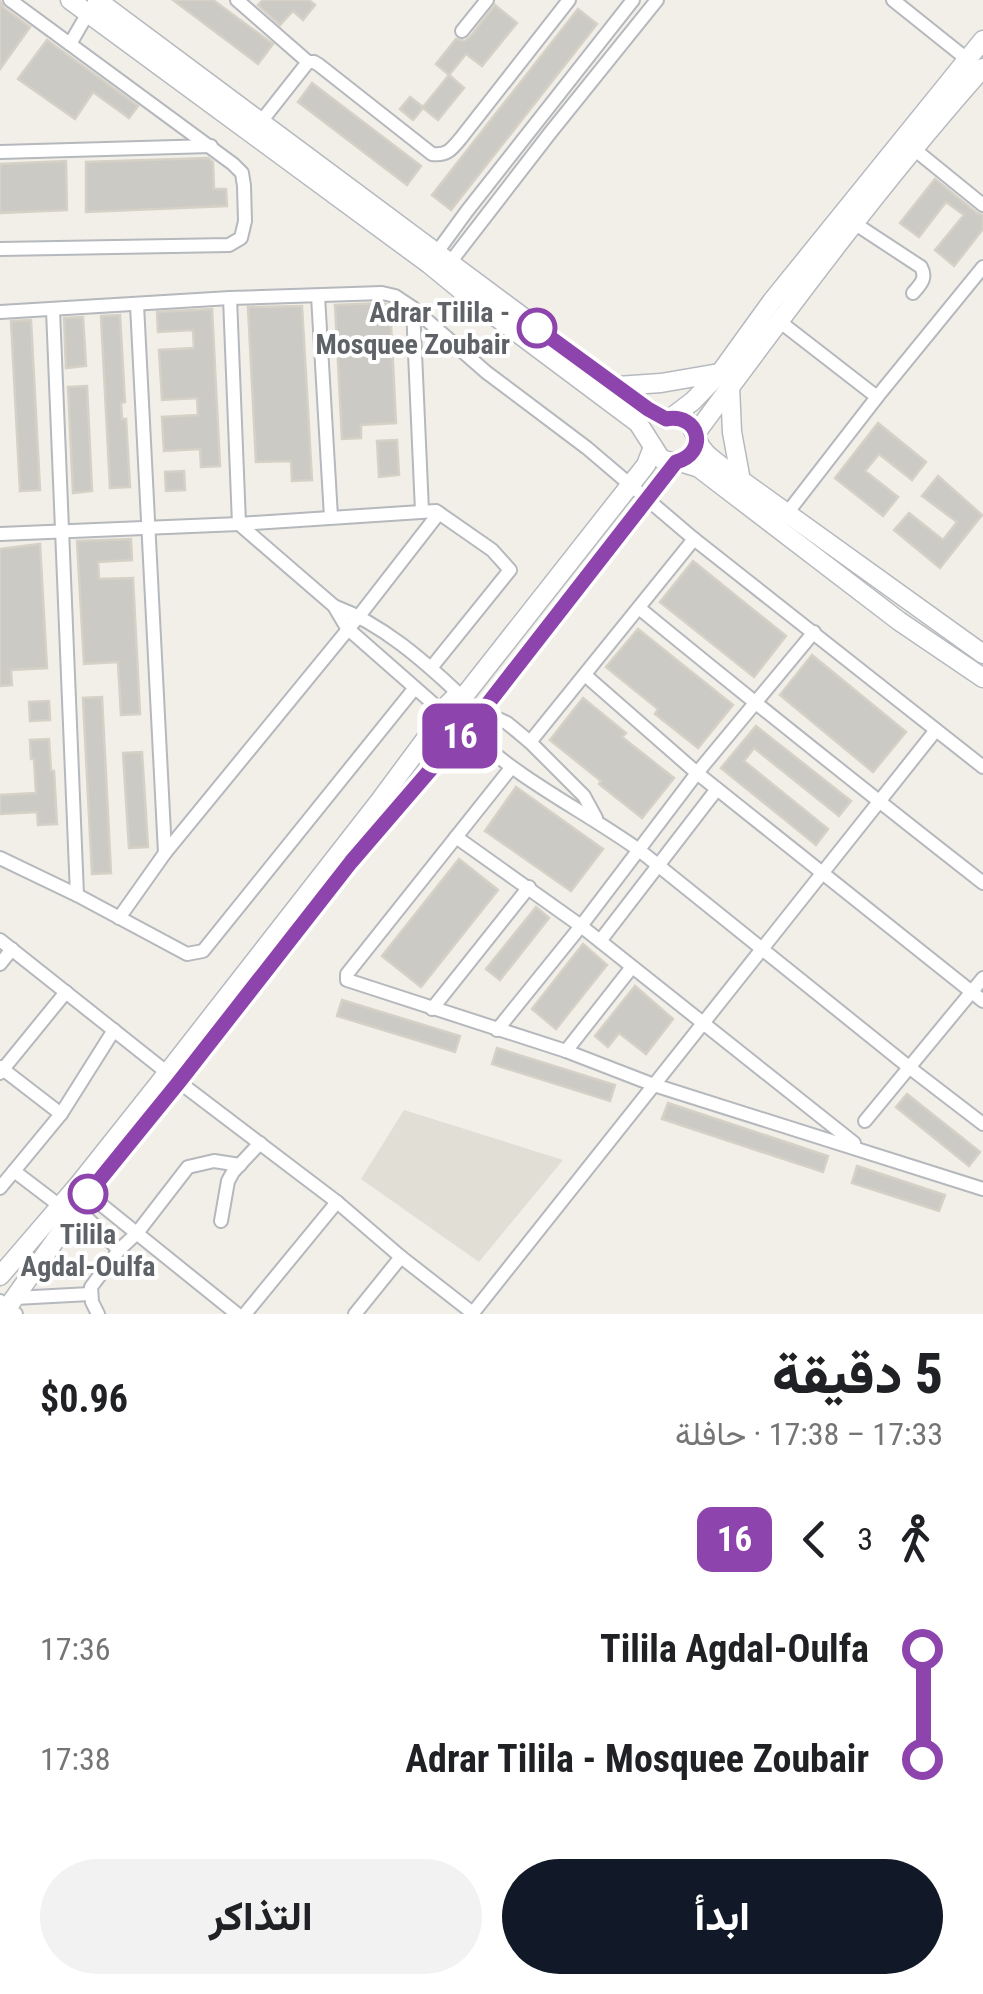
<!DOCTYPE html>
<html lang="ar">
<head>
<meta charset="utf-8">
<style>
  :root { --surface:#fff; --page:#f2f2f2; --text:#202124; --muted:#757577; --accent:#111827 }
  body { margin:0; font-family:"Roboto Condensed",Vazirmatn,sans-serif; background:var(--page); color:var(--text); direction:rtl; height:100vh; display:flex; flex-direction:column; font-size:38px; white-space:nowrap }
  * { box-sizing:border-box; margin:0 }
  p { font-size:32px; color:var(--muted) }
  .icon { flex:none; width:55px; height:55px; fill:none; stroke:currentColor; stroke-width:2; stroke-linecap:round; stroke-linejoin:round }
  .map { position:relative; height:1314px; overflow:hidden; direction:ltr }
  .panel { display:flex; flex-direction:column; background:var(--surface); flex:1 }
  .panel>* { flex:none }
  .badge { padding:0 20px; border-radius:15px; font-size:35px; line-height:65px }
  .map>.badge { position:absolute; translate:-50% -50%; box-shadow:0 0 0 5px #fff }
  .legs { display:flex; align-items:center; gap:15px; height:110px; padding:0 40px; font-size:32px }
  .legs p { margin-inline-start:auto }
  .summary { display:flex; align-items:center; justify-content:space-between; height:170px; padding:0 40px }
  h1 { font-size:55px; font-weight:800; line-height:75px }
  .button { display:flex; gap:20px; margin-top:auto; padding:20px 40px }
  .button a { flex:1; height:115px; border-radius:60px; background:var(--accent); color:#fff; font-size:40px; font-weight:800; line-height:115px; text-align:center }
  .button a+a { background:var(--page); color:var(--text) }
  ul { padding:0 40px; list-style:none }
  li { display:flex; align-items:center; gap:35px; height:110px; font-size:38px }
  li i { display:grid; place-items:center; width:15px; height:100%; margin:0 12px; background:currentColor }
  li i::after { content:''; width:25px; height:25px; margin:-12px; border:8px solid; border-radius:50%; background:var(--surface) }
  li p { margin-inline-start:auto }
  li:first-child i { background:linear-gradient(#0000 50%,currentColor 0) }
  li:last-child i { background:linear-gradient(currentColor 50%,#0000 0) }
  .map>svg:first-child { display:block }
  .education { fill:#e1ded6 }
  .building { fill:#cccac5; stroke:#d6d1c6; stroke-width:2.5 }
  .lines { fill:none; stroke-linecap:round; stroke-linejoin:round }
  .street-casing { stroke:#b5b8bc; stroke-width:16 }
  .secondary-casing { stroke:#b6babf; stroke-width:21 }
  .street { stroke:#fff; stroke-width:12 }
  .secondary { stroke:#fff; stroke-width:18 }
  .line-1-casing { stroke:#fff; stroke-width:22 }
  .line-1 { stroke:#8e44ad; stroke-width:15 }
  .stop-1-dot { fill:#fff; stroke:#8e44ad; stroke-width:5 }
  .labels { text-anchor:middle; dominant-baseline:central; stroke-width:8; stroke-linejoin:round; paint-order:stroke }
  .stop-label { font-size:28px; font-weight:bold; fill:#5f6368; stroke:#fff; text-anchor:end }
</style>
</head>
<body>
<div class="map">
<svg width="983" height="1314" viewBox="0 0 983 1314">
  <rect width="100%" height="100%" fill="#f1efe8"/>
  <path class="education" d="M404,1110l159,50 -84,102 -118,-83z"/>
  <g class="building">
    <path d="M173,0h40l60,44 -15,20z"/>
    <path d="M263,0h46l6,5 -12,15 -10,-9 -13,14 -22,-20z"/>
    <path d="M0,1l4,7 26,19 -30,42z"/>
    <path d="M495,5l22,18 -35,43 -16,-12 -17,21 -13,-11 20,-25 9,2 5,-4z"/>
    <path d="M578,9l19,15 -146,186 -19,-15z"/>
    <path d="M47,40l91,66 -9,12 -36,-26 -18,27 -57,-40z"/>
    <path d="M449,75l15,13 -26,32 -15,-12 -10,12 -13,-11 10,-12 13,10z"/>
    <path d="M312,83l109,83 -14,19 -109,-83z"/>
    <path d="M208,158l5,4 1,27h12l1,17 -141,6v-50z"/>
    <path d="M66,161l1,49 -67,3v-49z"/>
    <path d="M935,179l42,34 6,2v14l-29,37 -19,-16 29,-35 -18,-13 -27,35 -19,-14z"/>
    <path d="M381,303l9,2 6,118 -35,2v13l-19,1 -7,-134z"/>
    <path d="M302,306l10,174 -20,1 -1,-20 -35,1 -8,-155z"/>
    <path d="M212,309l8,157 -19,1 -1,-18 -36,2 -2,-34 36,-2 -1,-17 -35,2 -3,-50 35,-2 -1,-18 -35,2 -1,-20z"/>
    <path d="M120,315l5,87 -4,1 1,16h4l4,68 -20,1 -9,-172z"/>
    <path d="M83,317l3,49 -20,2 -2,-50z"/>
    <path d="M31,320l9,170 -20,1 -9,-170z"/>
    <path d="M87,386l5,105 -19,2 -5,-106z"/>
    <path d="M878,423l48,39 -14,18 -33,-26 -14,17 33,26 -15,19 -48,-38z"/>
    <path d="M397,440l2,35 -20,2 -2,-36z"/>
    <path d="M184,471l1,19 -19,1 -1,-19z"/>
    <path d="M938,476l44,39 -42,53 -46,-38 15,-17 34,27 14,-18 -35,-26z"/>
    <path d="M131,539l1,21 -34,2 1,17 34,-1 7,136 -19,1 -3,-53 -34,2 -7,-123z"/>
    <path d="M40,544l7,124 -36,2 1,15 -12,1v-137z"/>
    <path d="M693,561l93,75 -32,41 -94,-75z"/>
    <path d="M638,629l95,76 -35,43 -43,-34 3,-5 -52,-42z"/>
    <path d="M812,655l94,77 -33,40 -93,-77z"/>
    <path d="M102,697l9,176 -19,1 -9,-176z"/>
    <path d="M583,698l43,35 -4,4 52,41 -32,40 -43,-34 2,-3 -51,-41z"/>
    <path d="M49,701l1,19 -20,1 -1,-19z"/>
    <path d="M756,726l95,75 -12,15 -85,-68 -10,13 84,68 -12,16 -95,-77z"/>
    <path d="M49,739l2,32h3l3,53 -19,1 -1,-13 -37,2v-19l36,-2 -2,-34h-3l-1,-19z"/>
    <path d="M142,752l6,95 -19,1 -6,-95z"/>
    <path d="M516,787l87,62 -32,42 -86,-60z"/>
    <path d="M459,859l39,31 -77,97 -39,-31z"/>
    <path d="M536,907l13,11 -49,62 -14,-11z"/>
    <path d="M583,944l24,21 -51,64 -24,-20z"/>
    <path d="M635,986l38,33 -27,35 -27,-21 -11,14 -13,-11z"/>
    <path d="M342,1000l118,36 -5,16 -118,-36z"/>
    <path d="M497,1048l118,37 -5,16 -118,-37z"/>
    <path d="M907,1094l73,58 -11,14 -73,-59z"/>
    <path d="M668,1103l160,53 -5,16 -161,-53z"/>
    <path d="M857,1166l88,29 -6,16 -87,-28z"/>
  </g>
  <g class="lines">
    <defs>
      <g id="street">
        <path d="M237,0l71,62 -52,66"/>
        <path d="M893,0l80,64"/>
        <path d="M462,31l25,-31"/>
        <path d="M70,44l22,-38"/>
        <path d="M308,62h6l5,3 113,89c15,2 20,-5 29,-16l108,-138"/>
        <path d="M914,149l69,56"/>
        <path d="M0,152l211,-6"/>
        <path d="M854,223l67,44c6,11 0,17 -8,26"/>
        <path d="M0,249l229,-4 12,-7 4,-17 -1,-35 -2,-13 -9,-9 -223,-164"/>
        <path d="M432,259l35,-48 166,-211"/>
        <path d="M445,269l105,-136 107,-133"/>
        <path d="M318,296l13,221"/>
        <path d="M230,298l9,226 95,82 13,22 98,86"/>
        <path d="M137,305l28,548"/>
        <path d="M413,308l9,203"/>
        <path d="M53,310l24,585"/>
        <path d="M0,312l230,-14 152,-5 13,3 18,12 73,64 101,76 107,91 289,228"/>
        <path d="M779,321l98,76"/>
        <path d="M788,512l89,-115 106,-130"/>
        <path d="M0,534l239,-10 197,-13 56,39 18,20 -79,98"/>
        <path d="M334,606c48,18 89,54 126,89"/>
        <path d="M639,608c113,93 228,184 344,275"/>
        <path d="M585,675l112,98 286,228"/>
        <path d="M483,712l24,11 23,19 54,54 12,22"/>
        <path d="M470,732c49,48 113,78 169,118l271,218 73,56"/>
        <path d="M530,742l164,-203"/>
        <path d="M511,768l-164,206v6l219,71 88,34 329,104"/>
        <path d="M456,837l125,89 273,217"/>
        <path d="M0,858l77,37 110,59 16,-3 211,-262"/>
        <path d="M119,918l46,-65 194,-237 80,-103"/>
        <path d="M0,940l179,142 158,120 64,55 73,57"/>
        <path d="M600,941l117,-152"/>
        <path d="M0,964l12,-15"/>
        <path d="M432,1009l97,-122"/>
        <path d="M497,1030l84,-104 116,-153 117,-141"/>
        <path d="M566,1051l66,-84"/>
        <path d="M0,1067l61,47"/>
        <path d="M0,1073l66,-81"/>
        <path d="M865,1121l118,-143"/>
        <path d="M14,1171l46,35"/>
        <path d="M0,1188l61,-74 53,-84"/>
        <path d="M88,1194l149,120"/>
        <path d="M77,1208l42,42"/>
        <path d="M221,1221l7,-40 5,-9 27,-29"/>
        <path d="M15,1298l75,-4"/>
        <path d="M0,1301l16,13"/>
        <path d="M98,1314l-6,-12 -1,-15 28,-37 18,-17 51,-66 26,-6 26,4"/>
        <path d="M245,1314l92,-112"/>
        <path d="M355,1314l46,-57"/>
        <path d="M472,1314l464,-584"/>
      </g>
      <g id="secondary">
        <path d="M70,0l359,264 39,32 170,127 23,36c18,7 32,0 36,-18"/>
        <path d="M97,0l536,399 32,20c22,-4 25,3 32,20 4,12 14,19 23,26l263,189"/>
        <path d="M617,386l44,-3 58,-10"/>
        <path d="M730,386l2,46 9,49"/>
        <path d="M672,417l21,-16 27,-28 52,-72 211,-261"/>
        <path d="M696,433c92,-124 184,-249 287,-365"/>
        <path d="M680,462l19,6 200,153 84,57"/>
        <path d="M0,1276l79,-92 89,-112 210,-269 46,-62 21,-24 3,-13 7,-7 10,-2 181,-230 7,-18"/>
        <path d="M3,1314l85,-120 91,-112 172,-220 111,-129c14,-1 22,-9 21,-23l193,-248"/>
      </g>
    </defs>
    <use href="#street" class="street-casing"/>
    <use href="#secondary" class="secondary-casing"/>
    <use href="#street" class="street"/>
    <use href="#secondary" class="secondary"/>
  </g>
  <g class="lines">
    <defs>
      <path id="line-1" d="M88,1194l91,-112 172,-220 111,-129c14,-1 21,-9 21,-23l193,-248c33,-9 24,-49 -10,-43l-18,-10 -111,-81"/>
    </defs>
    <use href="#line-1" class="line-1-casing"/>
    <use href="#line-1" class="line-1"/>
  </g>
  <g class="stop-1-dot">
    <circle cx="537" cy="328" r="18"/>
    <circle cx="88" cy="1194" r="18"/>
  </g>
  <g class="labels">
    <g class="stop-label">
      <text x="510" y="312">Adrar Tilila -<tspan x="510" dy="32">Mosquee Zoubair</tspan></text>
      <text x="88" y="1234" text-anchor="middle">Tilila<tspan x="88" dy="32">Agdal-Oulfa</tspan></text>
    </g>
  </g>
</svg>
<b class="badge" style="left:460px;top:736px;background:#8e44ad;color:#fff">16</b>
</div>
<section class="panel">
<div class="summary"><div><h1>5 دقيقة</h1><p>17:33 – 17:38 · حافلة</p></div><b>$0.96</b></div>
<div class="legs"><svg class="icon" aria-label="walk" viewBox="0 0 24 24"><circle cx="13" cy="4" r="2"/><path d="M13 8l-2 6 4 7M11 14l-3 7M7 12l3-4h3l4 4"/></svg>3<svg class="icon" aria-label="back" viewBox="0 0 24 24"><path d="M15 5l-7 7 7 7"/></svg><b class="badge" style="background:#8e44ad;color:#fff">16</b></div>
<ul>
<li><i style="color:#8e44ad"></i><b>Tilila Agdal-Oulfa</b><p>17:36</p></li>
<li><i style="color:#8e44ad"></i><b>Adrar Tilila - Mosquee Zoubair</b><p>17:38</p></li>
</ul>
<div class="button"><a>ابدأ</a><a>التذاكر</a></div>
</section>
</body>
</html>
